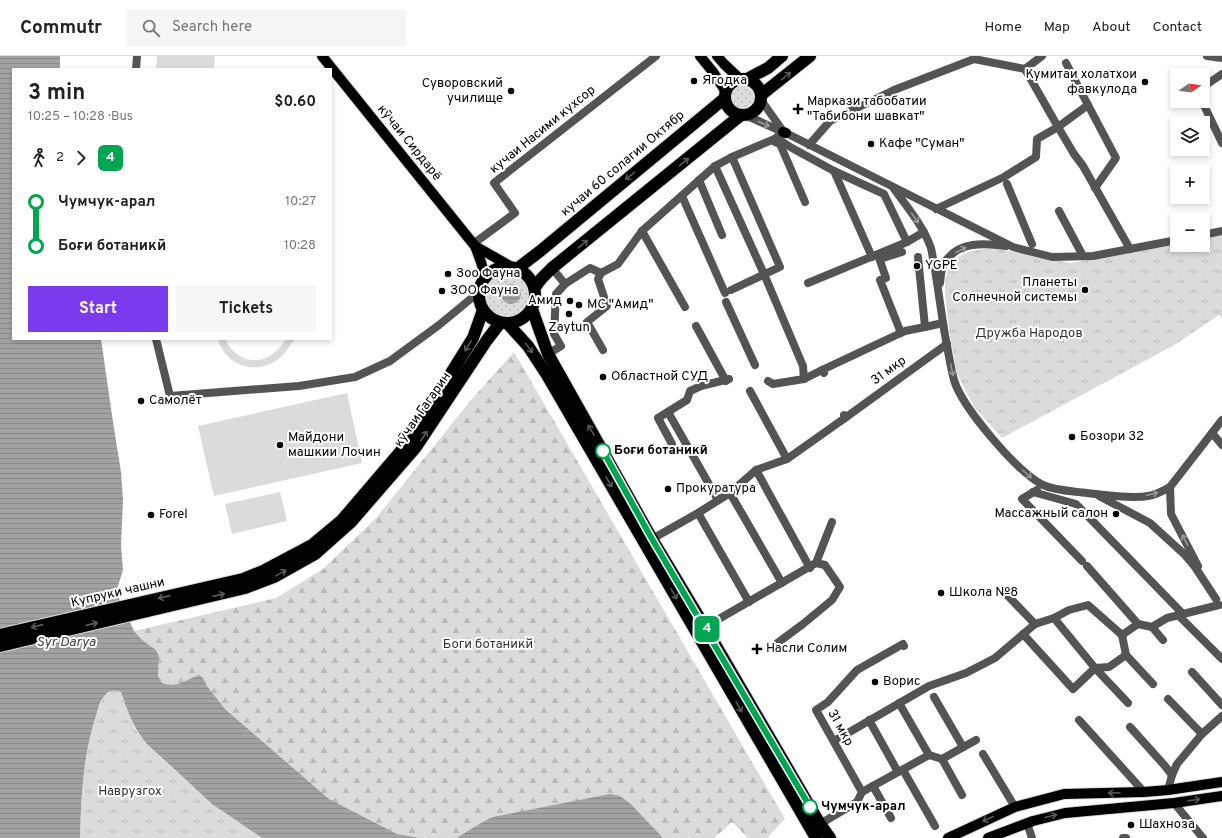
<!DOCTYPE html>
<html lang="en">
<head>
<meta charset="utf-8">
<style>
  :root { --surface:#fff; --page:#f6f6f6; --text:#222; --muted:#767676; --line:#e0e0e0; --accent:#7c3aed }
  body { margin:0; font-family:Overpass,sans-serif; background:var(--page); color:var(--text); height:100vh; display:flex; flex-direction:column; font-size:15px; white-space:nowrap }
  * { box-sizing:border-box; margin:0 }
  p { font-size:13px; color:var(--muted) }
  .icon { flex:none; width:22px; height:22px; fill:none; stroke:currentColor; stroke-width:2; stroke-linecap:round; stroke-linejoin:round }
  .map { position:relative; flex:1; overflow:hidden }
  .sheet { position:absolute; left:12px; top:12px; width:320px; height:272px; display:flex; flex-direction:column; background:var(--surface); border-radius:0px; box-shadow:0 2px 6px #0003 }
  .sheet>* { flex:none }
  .badge { padding:0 8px; border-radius:6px; font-size:14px; line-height:26px }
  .needle { width:26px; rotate:77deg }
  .buttons { position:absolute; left:1170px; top:12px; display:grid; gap:8px }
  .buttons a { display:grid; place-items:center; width:40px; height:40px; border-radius:0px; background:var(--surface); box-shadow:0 2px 6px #0003; font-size:20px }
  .map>.badge { position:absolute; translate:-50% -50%; box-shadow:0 0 0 2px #fff }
  .legs { display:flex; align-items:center; gap:6px; height:44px; padding:0 16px; font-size:13px }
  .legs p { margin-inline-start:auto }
  .overview { display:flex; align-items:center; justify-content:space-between; height:68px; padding:0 16px }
  h1 { font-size:22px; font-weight:700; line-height:30px }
  .primary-button { display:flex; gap:8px; margin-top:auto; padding:8px 16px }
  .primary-button a { flex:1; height:46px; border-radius:0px; background:var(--accent); color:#fff; font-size:16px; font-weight:700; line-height:46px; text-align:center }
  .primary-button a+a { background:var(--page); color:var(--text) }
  ul { padding:0 16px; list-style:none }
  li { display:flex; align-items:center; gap:14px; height:44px; font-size:15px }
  li i { display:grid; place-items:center; width:6px; height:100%; margin:0 5px; background:currentColor }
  li i::after { content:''; width:10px; height:10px; margin:-5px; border:3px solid; border-radius:50%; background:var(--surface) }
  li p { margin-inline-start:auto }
  li:first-child i { background:linear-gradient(#0000 50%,currentColor 0) }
  li:last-child i { background:linear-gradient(currentColor 50%,#0000 0) }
  header { display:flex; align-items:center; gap:24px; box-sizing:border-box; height:56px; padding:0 20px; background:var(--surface); border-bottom:1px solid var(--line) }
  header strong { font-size:19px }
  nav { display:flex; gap:22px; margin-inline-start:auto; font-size:14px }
  .search { width:280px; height:36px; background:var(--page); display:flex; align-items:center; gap:10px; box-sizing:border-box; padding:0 14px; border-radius:0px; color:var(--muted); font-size:15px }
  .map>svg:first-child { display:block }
  .grass { fill:url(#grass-dots) }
  .forest { fill:url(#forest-firs) }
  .park { fill:url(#park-tufts) }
  .garden { fill:#dbdbdb }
  .water { fill:url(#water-rules) }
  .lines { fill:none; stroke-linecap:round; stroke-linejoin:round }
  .major-casing { stroke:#dbdbdb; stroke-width:12 }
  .highway-casing { stroke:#dbdbdb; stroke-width:14 }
  .minor { stroke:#545454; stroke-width:8 }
  .major { stroke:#000; stroke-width:10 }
  .highway { stroke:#000; stroke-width:12 }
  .oneway { stroke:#595959 }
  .oneway2 { stroke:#989898 }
  .line-1-casing { stroke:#fff; stroke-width:9 }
  .line-1 { stroke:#00a651; stroke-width:6 }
  .poi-dot { fill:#000; stroke:#fff; stroke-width:1.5 }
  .stop-1-dot { fill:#fff; stroke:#00a651; stroke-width:2 }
  .labels { text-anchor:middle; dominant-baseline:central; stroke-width:4; stroke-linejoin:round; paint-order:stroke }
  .poi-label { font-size:13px; fill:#000; stroke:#fff; text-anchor:start }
  .street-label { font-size:13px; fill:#000; stroke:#fff }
  .park-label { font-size:13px; fill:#323232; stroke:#fff }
  .stop-label { font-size:13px; font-weight:bold; fill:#000; stroke:#fff; text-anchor:start }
  .water-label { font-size:14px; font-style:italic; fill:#434343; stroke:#fff }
</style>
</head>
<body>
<header>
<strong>Commutr</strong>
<div class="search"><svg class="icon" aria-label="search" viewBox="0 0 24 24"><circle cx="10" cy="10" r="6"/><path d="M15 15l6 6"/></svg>Search here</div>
<nav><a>Home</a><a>Map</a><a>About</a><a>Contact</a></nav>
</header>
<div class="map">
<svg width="1222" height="782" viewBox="0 0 1222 782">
  <defs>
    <pattern id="grass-dots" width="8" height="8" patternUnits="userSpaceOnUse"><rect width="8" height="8" fill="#dbdbdb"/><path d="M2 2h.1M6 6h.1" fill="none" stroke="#bababa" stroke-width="1.8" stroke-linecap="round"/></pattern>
    <pattern id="forest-firs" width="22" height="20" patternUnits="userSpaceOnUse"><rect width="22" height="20" fill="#dbdbdb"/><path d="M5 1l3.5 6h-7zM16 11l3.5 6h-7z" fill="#bababa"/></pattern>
    <pattern id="park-tufts" width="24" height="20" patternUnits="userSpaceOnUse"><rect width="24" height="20" fill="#dbdbdb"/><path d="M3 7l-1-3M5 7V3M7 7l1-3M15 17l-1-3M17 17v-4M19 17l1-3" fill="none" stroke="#bababa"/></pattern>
    <pattern id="water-rules" width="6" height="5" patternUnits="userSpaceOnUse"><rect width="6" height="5" fill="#a2a2a2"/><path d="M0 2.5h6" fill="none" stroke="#8a8a8a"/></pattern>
  </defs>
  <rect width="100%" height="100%" fill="#fff"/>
  <g class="grass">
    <circle cx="743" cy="41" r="11"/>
    <circle cx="507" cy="239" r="24"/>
  </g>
  <path class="forest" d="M514,296l271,467 -18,19h-19l-16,-16 -18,16h-51l-31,-33 -151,18 -25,15h-35l-24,-4 -68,-35 -104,-90 -18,-23 -5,-9c-10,0 -11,2 -19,6 -7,3 -14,1 -21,0l-4,-7 1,-20 -3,-6 -14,-10 -8,-9 142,-33 47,-29 54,-52 94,-117z"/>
  <g class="park">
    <path d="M1222,178v84l-3,-3 -43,29 -174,94 -28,-31 -17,-33 -8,-44 -4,-36v-15l5,-14 9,-9 12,-5 13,-2h16l70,14 12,-2 95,-18v2h26v-7z"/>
    <path d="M116,634l5,2 13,35 6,9 26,26 46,42 50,34h-182c1,-42 3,-84 17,-124 2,-5 3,-12 7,-17 3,-4 7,-6 12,-7z"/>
  </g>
  <g class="garden">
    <path d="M157,0h58l-1,13h-58z"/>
    <path d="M218,283h7c8,18 29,28 46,16 6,-4 11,-10 15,-16h9c-6,8 -12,18 -21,23 -22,13 -50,1 -56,-23z"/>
    <path d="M347,337l15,70 -148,33 -16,-70z"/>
    <path d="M280,436l7,29 -55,13 -7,-30z"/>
  </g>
  <g class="water">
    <path d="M0,0h60v13h-47v270h88l12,83 8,50 2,28 -2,45 2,25 -6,19v5l17,37 8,9 14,10 3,6 -1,20 4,7c18,5 22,-3 37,-8l3,2 5,9 18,23 104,90 68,35 24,4h-159l-50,-34 -65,-60c-14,-16 -19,-32 -26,-52 -7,-3 -14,-1 -18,6 -4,5 -5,12 -7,18 -13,39 -15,81 -16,122h-80z"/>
    <circle cx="511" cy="238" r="10"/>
    <path d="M610,738l10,2 12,9 31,33h-207l25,-15 12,-6z"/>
  </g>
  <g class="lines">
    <defs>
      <g id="major">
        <path d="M322,0l153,190 6,16 4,15"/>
        <path d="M700,0l13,16 13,20"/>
        <path d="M717,0l7,8 16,15"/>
        <path d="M783,76l3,1"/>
        <path d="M475,190l35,20"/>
        <path d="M948,782l67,-31 49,-13 80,-2 24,-2 54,-8"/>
        <path d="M988,782l45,-17 32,-8 109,-10 48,-7"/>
      </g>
      <g id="highway">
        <circle cx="743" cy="41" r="18"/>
        <path d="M747,23l21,-11 14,-12"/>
        <path d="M761,39l49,-39"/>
        <circle cx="507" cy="239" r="28"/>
        <path d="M518,212l21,-16 186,-154"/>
        <path d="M535,231l7,-9 10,-10 189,-153"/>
        <path d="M532,253l16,45 104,185 53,88 115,197 10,14"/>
        <path d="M508,268l20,22 19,29 269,463"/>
        <path d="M0,579l243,-56 20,-8 49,-26 30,-25 65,-76 66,-106 10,-28"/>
        <path d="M0,590l245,-58 29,-11 41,-23 36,-32 65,-75 71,-107 13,-17"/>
      </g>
    </defs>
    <use href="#major" class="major-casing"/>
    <use href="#highway" class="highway-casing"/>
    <g class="minor">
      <path d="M1207,0l15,2"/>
      <path d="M974,3l51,10 17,-13"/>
      <path d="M1066,7l22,42 -30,22 16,27 9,12 47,83"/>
      <path d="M136,13l1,-13"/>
      <path d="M1203,31l19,-13"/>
      <path d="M761,44l22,31"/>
      <path d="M1202,45l20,42"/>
      <path d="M1088,49l28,53 -21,30"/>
      <path d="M745,59l38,17"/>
      <path d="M777,81l4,4 11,7 42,23 50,23 23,48 -99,41"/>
      <path d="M775,86l5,2 25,58"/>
      <path d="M809,89l21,-24 64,-31 80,-31 1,-3"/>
      <path d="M715,110l49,108 39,92 1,13"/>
      <path d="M834,115l38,86"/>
      <path d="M699,124l23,55"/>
      <path d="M1007,128l25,60"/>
      <path d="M894,133c14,19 29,37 37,59 6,29 9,58 14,87 3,15 5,30 9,45 8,27 63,92 89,105 13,6 30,6 44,8 18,2 44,6 61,3 8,-1 15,-5 22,-9l52,-67"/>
      <path d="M682,140l43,97"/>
      <path d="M936,153l68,-32 32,-20 1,-18 21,-12 -33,-58"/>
      <path d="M1059,155l24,45"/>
      <path d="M1203,179l19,-4"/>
      <path d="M907,186l17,-10"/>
      <path d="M473,188l42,-31 -21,-30 162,-127"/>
      <path d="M878,199l8,23 -6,2 21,53"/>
      <path d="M918,201l7,70 18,-4"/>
      <path d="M880,203l22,-7"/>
      <path d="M601,217l-3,6 9,27 -20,16 16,28"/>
      <path d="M940,227c1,-7 1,-16 5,-21 13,-21 40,-19 61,-16"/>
      <path d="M565,228l25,-16 11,5 17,-9 24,-33"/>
      <path d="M731,234l49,-23 -48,-110"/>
      <path d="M685,251l-43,-76 73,-65 17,-9 40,-17 14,-7 227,114 39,10 41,-1 84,-16"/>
      <path d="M730,255l-4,-9 29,63"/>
      <path d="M696,270l30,55"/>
      <path d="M156,283l14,57 129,-10 56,-9 35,-16 49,-36 40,-33"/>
      <path d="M548,298l13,-8 -7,-12 2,-40 9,-10 -13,-16"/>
      <path d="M822,314l83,-39 20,-4"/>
      <path d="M768,325l5,3 31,-5 18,-9 2,3"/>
      <path d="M750,335l37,68"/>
      <path d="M668,356l50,88"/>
      <path d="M845,362l102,-74"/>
      <path d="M1212,377l10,12"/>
      <path d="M672,388l-14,-26 29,-18 3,-9 11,-5 28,-7"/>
      <path d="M756,414l54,98"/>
      <path d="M1170,431l1,27 27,52"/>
      <path d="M1037,434l-15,9 60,62"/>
      <path d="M1033,436l43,12 107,110"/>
      <path d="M730,437l52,90"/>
      <path d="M1099,440l51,27 34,31 11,13 21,32"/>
      <path d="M698,457l51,89"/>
      <path d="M652,483l46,-26 32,-20 26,-23 31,-11 58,-41 -1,-3"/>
      <path d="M1087,510l51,58"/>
      <path d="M1008,540l27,28"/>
      <path d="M1178,559l44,44"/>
      <path d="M1054,562l41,50 33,35"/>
      <path d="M705,571l111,-64 16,-41"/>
      <path d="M1152,571l11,13"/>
      <path d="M1023,578l50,55 22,-21 14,-1 17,-12"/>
      <path d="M1122,579l4,20 27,29"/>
      <path d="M776,588l27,-20 29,-24 8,-13 -15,-22 -9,-2"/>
      <path d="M1192,616l30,33"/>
      <path d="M934,641l29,50"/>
      <path d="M1168,643l34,35 -25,30 -5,11 -4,15"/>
      <path d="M899,647l30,52"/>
      <path d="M869,664l29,52"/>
      <path d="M1079,664l65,72"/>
      <path d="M1130,671l35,39 7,9"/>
      <path d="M1202,678l20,-18"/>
      <path d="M834,685l95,-55 37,-13 29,-15 40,-34 19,-6 15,-8 19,-5 34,30 16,-11 14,3 15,-9 52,-13"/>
      <path d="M983,698l32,53"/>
      <path d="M942,703l20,36"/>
      <path d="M903,714l32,56"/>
      <path d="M873,730l18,32"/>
      <path d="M862,736l-46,-82 12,-8 29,-32 46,-26 1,2"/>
      <path d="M1174,747l29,35"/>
      <path d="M1027,767l5,15"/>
      <path d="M820,768l37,-22 5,-10 67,-37 13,4 34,-19"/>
      <path d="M1123,782h3"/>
    </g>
    <use href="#major" class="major"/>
    <use href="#highway" class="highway"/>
  </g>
  <defs><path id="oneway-shaft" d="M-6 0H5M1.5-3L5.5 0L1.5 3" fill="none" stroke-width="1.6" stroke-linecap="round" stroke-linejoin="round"/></defs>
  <g class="oneway">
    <use href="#oneway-shaft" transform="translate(786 20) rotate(-39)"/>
    <use href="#oneway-shaft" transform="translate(684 106) rotate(-39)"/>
    <use href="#oneway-shaft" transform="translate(630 120) rotate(140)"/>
    <use href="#oneway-shaft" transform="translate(583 188) rotate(-39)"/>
    <use href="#oneway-shaft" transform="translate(468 290) rotate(122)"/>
    <use href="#oneway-shaft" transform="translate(529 292) rotate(54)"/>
    <use href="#oneway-shaft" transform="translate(591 374) rotate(-120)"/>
    <use href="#oneway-shaft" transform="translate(424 380) rotate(-57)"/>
    <use href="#oneway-shaft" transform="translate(609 426) rotate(60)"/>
    <use href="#oneway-shaft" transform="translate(281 517) rotate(-29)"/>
    <use href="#oneway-shaft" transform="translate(674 538) rotate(60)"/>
    <use href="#oneway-shaft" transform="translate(219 539) rotate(-13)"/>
    <use href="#oneway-shaft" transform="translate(164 541) rotate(167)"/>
    <use href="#oneway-shaft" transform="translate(92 568) rotate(-13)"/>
    <use href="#oneway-shaft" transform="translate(37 570) rotate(167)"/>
    <use href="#oneway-shaft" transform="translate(739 651) rotate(60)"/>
    <use href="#oneway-shaft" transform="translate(1114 737) rotate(178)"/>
    <use href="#oneway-shaft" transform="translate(1194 744) rotate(-8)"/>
    <use href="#oneway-shaft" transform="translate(1051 760) rotate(-14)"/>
    <use href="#oneway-shaft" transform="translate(988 763) rotate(156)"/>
  </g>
  <g class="oneway2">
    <use href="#oneway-shaft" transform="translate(764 68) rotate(24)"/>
    <use href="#oneway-shaft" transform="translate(915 162) rotate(55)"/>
    <use href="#oneway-shaft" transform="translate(961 194) rotate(-27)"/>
    <use href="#oneway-shaft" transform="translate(952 314) rotate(77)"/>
    <use href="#oneway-shaft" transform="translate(1027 418) rotate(42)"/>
    <use href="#oneway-shaft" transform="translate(1152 438) rotate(-15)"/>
    <use href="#oneway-shaft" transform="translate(1185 484) rotate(-118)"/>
  </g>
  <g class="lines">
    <defs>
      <path id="line-1" d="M603,395l49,88 158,268"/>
    </defs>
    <use href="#line-1" class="line-1-casing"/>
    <use href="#line-1" class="line-1"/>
  </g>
  <g class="poi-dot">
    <circle cx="694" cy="25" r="4"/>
    <circle cx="1145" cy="26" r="4"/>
    <circle cx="511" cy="35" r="4"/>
    <path d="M796 47h4v4h4v4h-4v4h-4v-4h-4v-4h4z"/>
    <circle cx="871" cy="88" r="4"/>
    <circle cx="917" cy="210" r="4"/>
    <circle cx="448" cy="218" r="4"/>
    <circle cx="1085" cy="234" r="4"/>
    <circle cx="442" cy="235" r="4"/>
    <circle cx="570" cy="245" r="4"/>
    <circle cx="579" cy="249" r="4"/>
    <circle cx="569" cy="258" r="4"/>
    <circle cx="603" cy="321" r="4"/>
    <circle cx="141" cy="345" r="4"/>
    <circle cx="1072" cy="381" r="4"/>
    <circle cx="280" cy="389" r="4"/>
    <circle cx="668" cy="433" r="4"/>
    <circle cx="1116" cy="458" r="4"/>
    <circle cx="151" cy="459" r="4"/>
    <circle cx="941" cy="537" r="4"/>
    <path d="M755 587h4v4h4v4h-4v4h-4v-4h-4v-4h4z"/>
    <circle cx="875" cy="626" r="4"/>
    <circle cx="1131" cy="769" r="4"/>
  </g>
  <g class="stop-1-dot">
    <circle cx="603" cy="395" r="7"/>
    <circle cx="810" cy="751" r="7"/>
  </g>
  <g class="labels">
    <g class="poi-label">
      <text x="1137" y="19" text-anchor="end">Кумитаи холатхои<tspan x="1137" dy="15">фавкулода</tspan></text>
      <text x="702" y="25">Ягодка</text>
      <text x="503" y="28" text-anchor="end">Суворовский<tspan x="503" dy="15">училище</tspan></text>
      <text x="807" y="46">Маркази табобатии<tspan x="807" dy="15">"Табибони шавкат"</tspan></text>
      <text x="879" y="88">Кафе "Суман"</text>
      <text x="925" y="210">YGPE</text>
      <text x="456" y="218">Зоо Фауна</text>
      <text x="1077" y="227" text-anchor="end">Планеты<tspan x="1077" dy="15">Солнечной системы</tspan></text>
      <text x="450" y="235">ЗОО Фауна</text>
      <text x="562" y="245" text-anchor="end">Амид</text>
      <text x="587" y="249">МС "Амид"</text>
      <text x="569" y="272" text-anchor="middle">Zaytun</text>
      <text x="611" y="321">Областной СУД</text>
      <text x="149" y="345">Самолёт</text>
      <text x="1080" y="381">Бозори 32</text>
      <text x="288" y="382">Майдони<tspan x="288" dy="15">машкии Лочин</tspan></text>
      <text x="676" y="433">Прокуратура</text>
      <text x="1108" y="458" text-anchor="end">Массажный салон</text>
      <text x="159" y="459">Forel</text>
      <text x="949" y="537">Школа №8</text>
      <text x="766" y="593">Насли Солим</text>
      <text x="883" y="626">Ворис</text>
      <text x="1139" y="769">Шахноза</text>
    </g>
    <g class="street-label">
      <text transform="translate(543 74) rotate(-39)">кучаи Насими кухсор</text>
      <text transform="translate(409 87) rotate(51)">кӯчаи Сирдарё</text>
      <text transform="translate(623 108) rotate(-40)">кучаи 60 солагии Октябр</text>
      <text transform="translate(889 315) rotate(-36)">31 мкр</text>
      <text transform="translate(423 354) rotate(-55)">кӯчаи Гагарин</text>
      <text transform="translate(118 537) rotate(-13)">Купруки чашни</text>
      <text transform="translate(840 672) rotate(61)">31 мкр</text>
    </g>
    <g class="park-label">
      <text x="1029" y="278">Дружба Народов</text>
      <text x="488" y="589">Боги ботаникй</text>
      <text x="130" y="736">Наврузгох</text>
    </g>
    <g class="stop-label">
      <text x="614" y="395">Боғи ботаникӣ</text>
      <text x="821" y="751">Чумчук-арал</text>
    </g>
    <g class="water-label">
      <text x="66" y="586">Syr Darya</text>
    </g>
  </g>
</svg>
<div class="buttons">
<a><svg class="needle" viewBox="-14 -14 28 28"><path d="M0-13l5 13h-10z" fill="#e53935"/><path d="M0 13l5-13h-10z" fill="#767676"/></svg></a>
<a><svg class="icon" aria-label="layers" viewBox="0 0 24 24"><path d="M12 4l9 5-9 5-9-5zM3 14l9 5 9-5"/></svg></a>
<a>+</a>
<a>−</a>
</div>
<b class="badge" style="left:707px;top:573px;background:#00a651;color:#fff">4</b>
<section class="sheet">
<div class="overview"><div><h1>3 min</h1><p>10:25 – 10:28 · Bus</p></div><b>$0.60</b></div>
<div class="legs"><svg class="icon" aria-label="walk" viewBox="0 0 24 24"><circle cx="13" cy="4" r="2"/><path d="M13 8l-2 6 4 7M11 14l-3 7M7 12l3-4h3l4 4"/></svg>2<svg class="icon" aria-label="forward" viewBox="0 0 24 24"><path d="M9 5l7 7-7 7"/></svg><b class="badge" style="background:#00a651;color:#fff">4</b></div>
<ul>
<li><i style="color:#00a651"></i><b>Чумчук-арал</b><p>10:27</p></li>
<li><i style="color:#00a651"></i><b>Боғи ботаникӣ</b><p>10:28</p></li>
</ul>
<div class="primary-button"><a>Start</a><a>Tickets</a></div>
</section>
</div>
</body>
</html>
